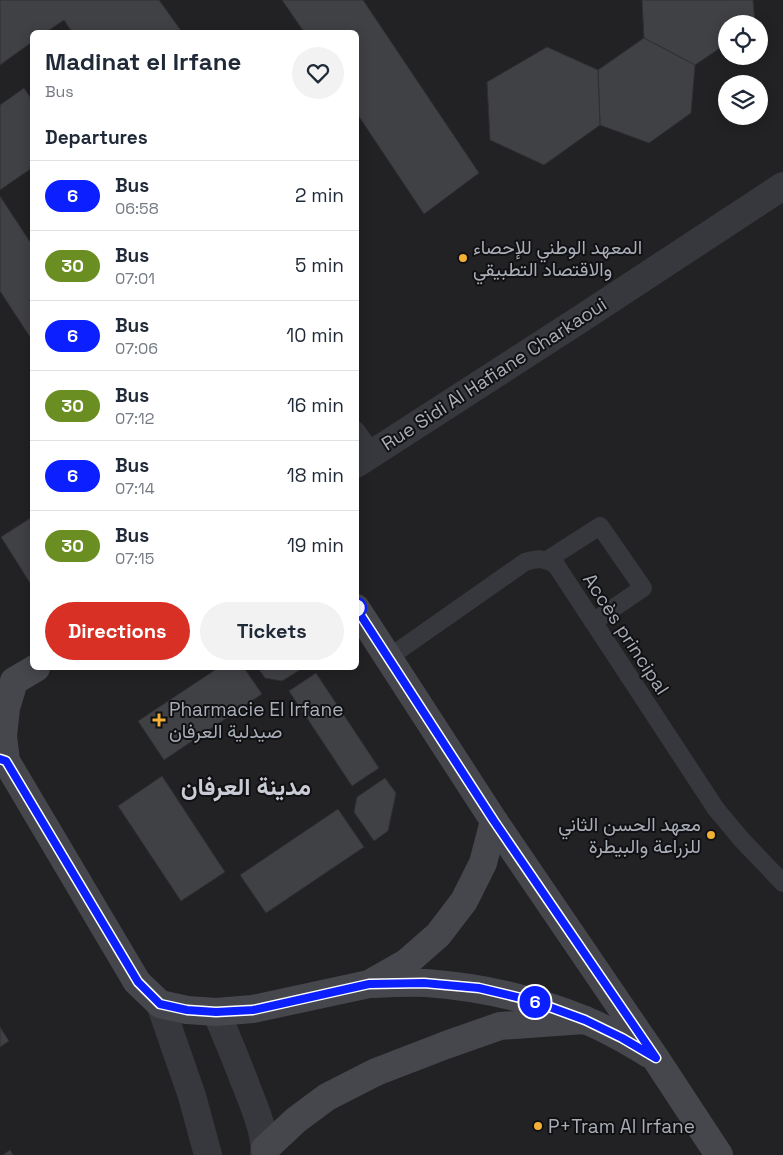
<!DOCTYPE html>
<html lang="en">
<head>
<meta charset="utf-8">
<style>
  :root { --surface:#fff; --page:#f2f2f3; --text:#1f2937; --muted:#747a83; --line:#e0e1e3; --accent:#d93025 }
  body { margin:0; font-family:"Space Grotesk",Vazirmatn,sans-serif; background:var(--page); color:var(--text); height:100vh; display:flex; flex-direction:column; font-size:19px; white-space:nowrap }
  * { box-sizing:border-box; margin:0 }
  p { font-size:16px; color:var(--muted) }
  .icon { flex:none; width:28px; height:28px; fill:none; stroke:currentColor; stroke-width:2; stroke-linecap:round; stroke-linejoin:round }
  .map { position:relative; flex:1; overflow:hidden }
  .drawer { position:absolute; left:30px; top:30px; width:329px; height:640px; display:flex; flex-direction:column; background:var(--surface); border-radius:8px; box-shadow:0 2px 12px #0003 }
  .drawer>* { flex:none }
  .badge { padding:0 10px; border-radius:16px; font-size:18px; line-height:32px }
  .buttons { position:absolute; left:718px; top:15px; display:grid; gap:10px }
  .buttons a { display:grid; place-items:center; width:50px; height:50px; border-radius:50%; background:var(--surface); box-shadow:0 2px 12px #0003; font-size:25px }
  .map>.badge { position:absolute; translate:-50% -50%; box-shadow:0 0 0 2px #fff }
  h2 { padding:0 15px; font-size:19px; line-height:45px }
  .round { display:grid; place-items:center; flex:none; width:52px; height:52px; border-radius:26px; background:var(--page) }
  .head { display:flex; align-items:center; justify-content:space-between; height:85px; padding:0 15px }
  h1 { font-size:24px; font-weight:600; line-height:38px }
  .cta { display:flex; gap:10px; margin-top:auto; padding:10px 15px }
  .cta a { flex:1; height:58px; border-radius:30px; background:var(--accent); color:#fff; font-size:20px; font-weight:600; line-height:58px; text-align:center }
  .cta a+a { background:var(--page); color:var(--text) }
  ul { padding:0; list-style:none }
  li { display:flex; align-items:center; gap:15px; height:70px; padding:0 15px; border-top:1px solid var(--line) }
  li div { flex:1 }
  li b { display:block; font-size:19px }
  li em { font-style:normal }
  li .badge { min-width:55px; font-weight:700; text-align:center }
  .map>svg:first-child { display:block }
  .built { fill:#222225; fill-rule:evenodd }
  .building { fill:#404145; stroke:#303034 }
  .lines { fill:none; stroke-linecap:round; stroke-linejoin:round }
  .lane { stroke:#37383d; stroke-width:18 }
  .street { stroke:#37383d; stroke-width:28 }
  .secondary { stroke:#45474d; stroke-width:28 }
  .line-casing { stroke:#fff; stroke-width:11 }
  .line { stroke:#0c20ff; stroke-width:8 }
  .poi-dot { fill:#f2b134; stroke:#111113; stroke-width:2 }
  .stop-dot { fill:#fff; stroke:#0c20ff; stroke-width:2.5 }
  .labels { text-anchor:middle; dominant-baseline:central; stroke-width:4; stroke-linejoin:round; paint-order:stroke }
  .poi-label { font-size:19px; fill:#a8adb8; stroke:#111113; text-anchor:start }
  .street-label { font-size:19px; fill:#a8adb8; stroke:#111113 }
  .district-label { font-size:24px; font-weight:bold; fill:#c9ccd4; stroke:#111113 }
</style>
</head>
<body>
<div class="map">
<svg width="783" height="1155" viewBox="0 0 783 1155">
  <rect width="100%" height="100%" fill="#161618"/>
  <path class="built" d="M0,0h783v1155h-783zM726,24h33v32h-33zM32,32h324v636h-324zM726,84h33v32h-33z"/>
  <g class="building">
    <path d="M0,0h159l23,32h-110l-8,-12 -18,12h-14v10l-32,23z"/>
    <path d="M282,0h81l116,173 -55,41 -68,-102v-80h-52z"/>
    <path d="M642,0h111l2,24h-29v20l-31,21 -51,-27z"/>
    <path d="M644,38l51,27 -4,48 -42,30 -49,-18 -2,-55z"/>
    <path d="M547,47l51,23 2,55 -56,40 -54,-25 -3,-58z"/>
    <path d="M24,88l8,12v68l-32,22v-85z"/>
    <path d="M0,196l32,49v95l-32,-49z"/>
    <path d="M32,517v69l-31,-49z"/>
    <path d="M218,668h26l18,26 -98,66 -26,-39z"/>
    <path d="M258,668h45l-21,13 -17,-3z"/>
    <path d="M316,673l63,95 -27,18 -63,-95z"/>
    <path d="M162,776l63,96 -44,29 -63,-95z"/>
    <path d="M385,778l11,15 -8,38 -14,10 -20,-29 3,-15z"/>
    <path d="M338,809l26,38 -98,66 -26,-38z"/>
    <path d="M0,1027l9,14 -9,6z"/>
    <path d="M10,1150l3,5h-10z"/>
  </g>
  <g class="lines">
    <g class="lane">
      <path d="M356,430l16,23"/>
      <path d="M547,560l53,-34 43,62 -50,34"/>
      <path d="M388,658l137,-96c14,-4 18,-4 31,3l160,244 26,31 41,43"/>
    </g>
    <g class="street">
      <path d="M356,464l223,-144 204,-134"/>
      <path d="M160,1004l32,92 16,59"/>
      <path d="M216,1012c11,25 21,50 31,76 7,18 20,48 17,67"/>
    </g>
    <g class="secondary">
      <path d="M356,608l138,213 162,238 63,96"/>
      <path d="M36,668l-22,13 -8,27 -3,28 3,25 131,221 23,22 27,6 29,2 37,-3 116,-25 37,-21 32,-28 26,-34 19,-38 11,-42"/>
      <path d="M373,984c17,-1 36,-2 53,-1 55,4 108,16 159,37 22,9 43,21 64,34"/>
      <path d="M265,1149l31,-29 31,-23 49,-25 70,-27 54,-19 85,-6"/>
    </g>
  </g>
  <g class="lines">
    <defs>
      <path id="line" d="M0,759l6,2 132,221 22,22 27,6 29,2 37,-2 116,-26 55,-1 55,5 54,13 52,19 37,18 34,20 -162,-237 -138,-213"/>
    </defs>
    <use href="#line" class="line-casing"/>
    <use href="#line" class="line"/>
  </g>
  <g class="poi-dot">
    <circle cx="463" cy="258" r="5"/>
    <path d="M156.5 712.5h5v5h5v5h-5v5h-5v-5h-5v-5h5z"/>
    <circle cx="711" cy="835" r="5"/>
    <circle cx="538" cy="1126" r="5"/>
  </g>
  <circle class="stop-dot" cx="356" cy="608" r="10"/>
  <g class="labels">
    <g class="poi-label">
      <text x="473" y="247">المعهد الوطني للإحصاء<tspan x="473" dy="22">والاقتصاد التطبيقي</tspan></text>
      <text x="169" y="709">Pharmacie El Irfane<tspan x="169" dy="22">صيدلية العرفان</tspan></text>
      <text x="701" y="824" text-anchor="end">معهد الحسن الثاني<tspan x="701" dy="22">للزراعة والبيطرة</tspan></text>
      <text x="548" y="1126">P+Tram Al Irfane</text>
    </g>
    <g class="street-label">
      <text transform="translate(494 374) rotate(-33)">Rue Sidi Al Hafiane Charkaoui</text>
      <text transform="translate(626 634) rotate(57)">Accès principal</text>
    </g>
    <g class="district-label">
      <text x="246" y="786">مدينة العرفان</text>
    </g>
  </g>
</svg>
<div class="buttons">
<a><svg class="icon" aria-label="locate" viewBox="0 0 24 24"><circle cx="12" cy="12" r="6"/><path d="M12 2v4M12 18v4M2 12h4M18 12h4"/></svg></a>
<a><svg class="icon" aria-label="layers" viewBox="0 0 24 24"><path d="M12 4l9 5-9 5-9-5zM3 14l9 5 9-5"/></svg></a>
</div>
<b class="badge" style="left:535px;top:1002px;background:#0c20ff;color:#fff">6</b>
<section class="drawer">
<div class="head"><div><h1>Madinat el Irfane</h1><p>Bus</p></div><a class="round"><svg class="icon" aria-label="heart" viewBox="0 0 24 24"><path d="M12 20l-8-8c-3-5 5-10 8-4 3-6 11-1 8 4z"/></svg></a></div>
<h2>Departures</h2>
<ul>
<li><span class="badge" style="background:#0c20ff;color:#fff">6</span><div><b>Bus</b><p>06:58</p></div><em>2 min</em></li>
<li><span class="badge" style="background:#6b8e23;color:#fff">30</span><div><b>Bus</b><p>07:01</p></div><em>5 min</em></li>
<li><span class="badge" style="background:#0c20ff;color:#fff">6</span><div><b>Bus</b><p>07:06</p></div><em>10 min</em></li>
<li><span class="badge" style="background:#6b8e23;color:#fff">30</span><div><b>Bus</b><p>07:12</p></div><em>16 min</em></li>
<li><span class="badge" style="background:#0c20ff;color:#fff">6</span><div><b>Bus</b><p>07:14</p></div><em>18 min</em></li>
<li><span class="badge" style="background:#6b8e23;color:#fff">30</span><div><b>Bus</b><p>07:15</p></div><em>19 min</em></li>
</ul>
<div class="cta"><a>Directions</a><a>Tickets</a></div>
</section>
</div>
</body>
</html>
